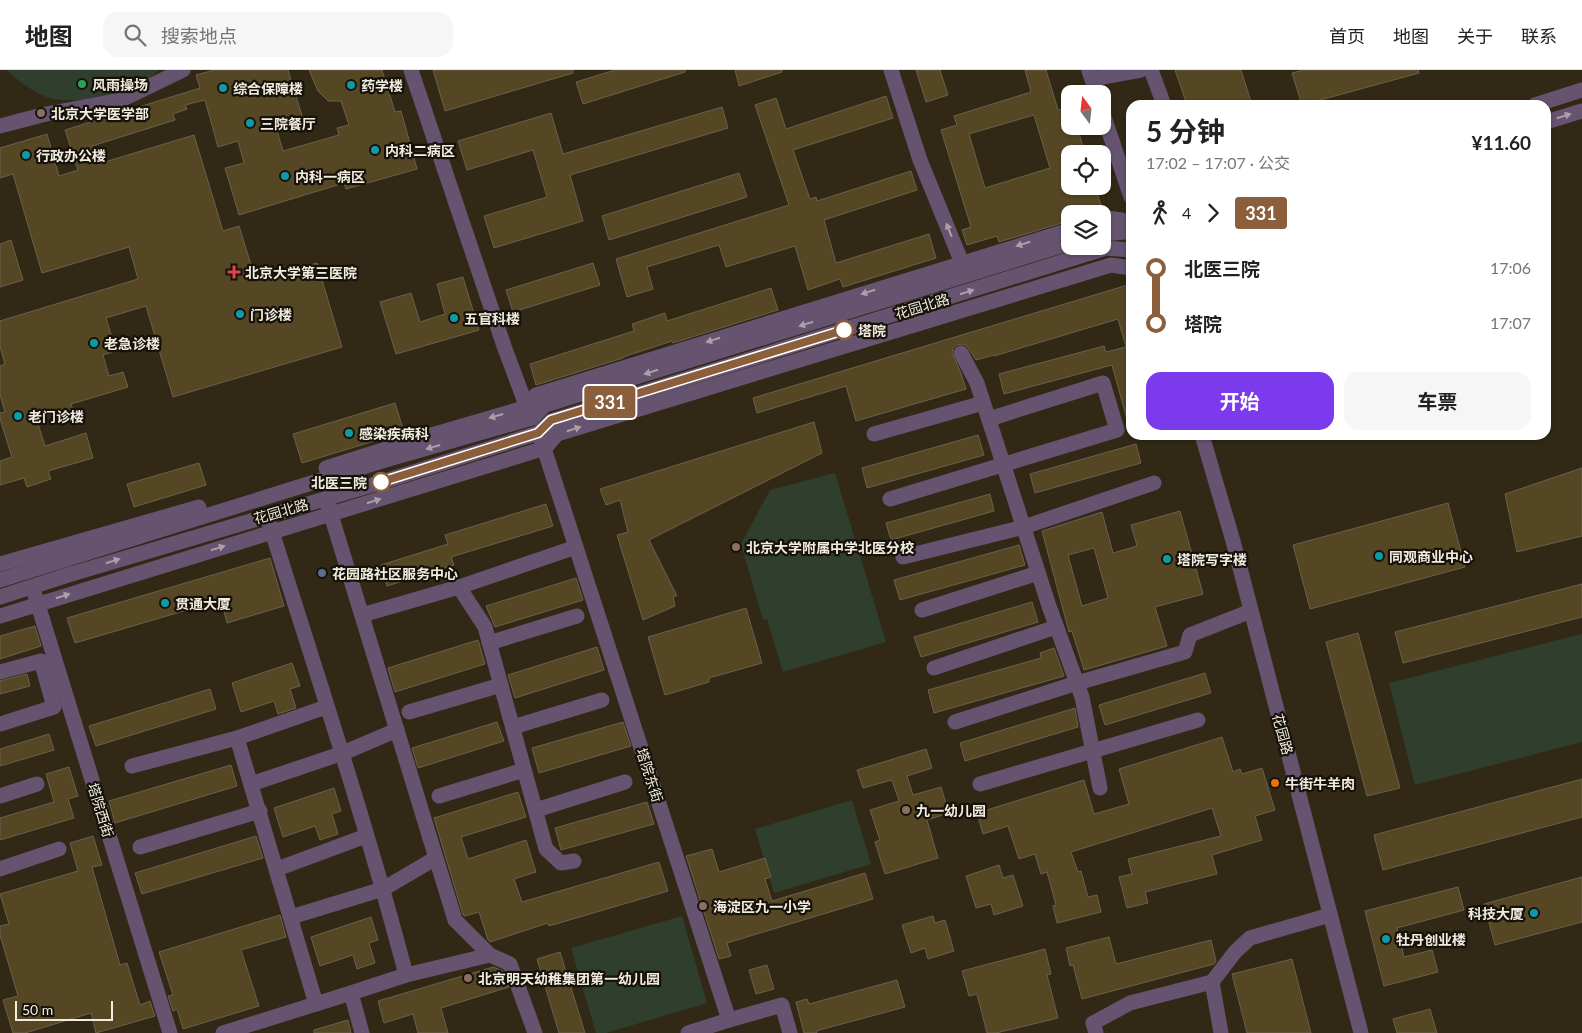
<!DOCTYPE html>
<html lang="zh">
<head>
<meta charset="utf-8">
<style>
  :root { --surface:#fff; --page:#f6f6f6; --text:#222; --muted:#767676; --line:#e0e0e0; --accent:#7c3aed }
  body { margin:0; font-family:Lato,"Noto Sans SC",sans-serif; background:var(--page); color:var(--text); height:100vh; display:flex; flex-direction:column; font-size:19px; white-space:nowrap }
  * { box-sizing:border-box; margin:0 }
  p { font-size:16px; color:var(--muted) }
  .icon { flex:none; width:28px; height:28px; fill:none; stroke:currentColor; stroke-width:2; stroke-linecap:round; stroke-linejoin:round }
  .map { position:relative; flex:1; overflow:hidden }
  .drawer { position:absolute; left:1126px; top:30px; width:425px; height:340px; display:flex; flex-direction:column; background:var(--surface); border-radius:15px; box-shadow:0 1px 4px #0004 }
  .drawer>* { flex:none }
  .badge { padding:0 10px; border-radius:4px; font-size:18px; line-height:32px }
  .needle { width:32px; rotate:345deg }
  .buttons { position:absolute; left:1061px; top:15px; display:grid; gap:10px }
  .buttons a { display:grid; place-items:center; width:50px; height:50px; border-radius:10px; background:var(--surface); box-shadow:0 1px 4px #0004; font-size:25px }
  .scale { position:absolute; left:15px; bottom:12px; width:98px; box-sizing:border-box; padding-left:5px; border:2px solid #f2ece0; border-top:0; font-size:14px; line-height:18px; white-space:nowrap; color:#f2ece0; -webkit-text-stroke:4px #161209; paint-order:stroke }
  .map>.badge { position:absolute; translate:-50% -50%; box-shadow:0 0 0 2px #fff }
  .legs { display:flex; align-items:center; gap:8px; height:55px; padding:0 20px; font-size:16px }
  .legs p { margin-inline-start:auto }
  .overview { display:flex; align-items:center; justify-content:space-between; height:85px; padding:0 20px }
  h1 { font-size:28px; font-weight:700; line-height:38px }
  .primary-button { display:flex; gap:10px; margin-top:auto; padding:10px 20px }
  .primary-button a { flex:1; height:58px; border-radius:15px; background:var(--accent); color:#fff; font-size:20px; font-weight:700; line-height:58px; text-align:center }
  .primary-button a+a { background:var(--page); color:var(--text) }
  ul { padding:0 20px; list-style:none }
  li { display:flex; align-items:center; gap:18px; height:55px; font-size:19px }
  li i { display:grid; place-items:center; width:8px; height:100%; margin:0 6px; background:currentColor }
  li i::after { content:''; width:12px; height:12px; margin:-6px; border:4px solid; border-radius:50%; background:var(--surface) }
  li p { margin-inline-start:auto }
  li:first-child i { background:linear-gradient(#0000 50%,currentColor 0) }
  li:last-child i { background:linear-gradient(currentColor 50%,#0000 0) }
  header { display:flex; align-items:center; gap:30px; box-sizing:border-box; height:70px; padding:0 25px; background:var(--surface); border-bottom:1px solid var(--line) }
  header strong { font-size:24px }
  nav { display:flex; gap:28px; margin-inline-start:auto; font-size:18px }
  .search { width:350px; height:45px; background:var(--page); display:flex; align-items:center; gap:12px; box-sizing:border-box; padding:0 18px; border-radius:15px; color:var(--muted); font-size:19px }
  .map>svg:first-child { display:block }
  .green { fill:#303e2e }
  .building { fill:#554624; stroke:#6b614c; fill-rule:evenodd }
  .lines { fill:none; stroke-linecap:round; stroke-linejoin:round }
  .minor { stroke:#665370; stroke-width:15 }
  .oneway { fill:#aca0a8 }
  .line-1-casing { stroke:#fff; stroke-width:11 }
  .line-1 { stroke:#8b5e3c; stroke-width:8 }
  .leisure-dot { fill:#2e9e5b; stroke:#161209; stroke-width:2 }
  .culture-dot { fill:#0f9aa8; stroke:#161209; stroke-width:2 }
  .education-dot { fill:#8d6e63; stroke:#161209; stroke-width:2 }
  .health-dot { fill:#e0444e; stroke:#161209; stroke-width:2 }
  .stop-1-dot { fill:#fff; stroke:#8b5e3c; stroke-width:2.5 }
  .service-dot { fill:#5c6f8a; stroke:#161209; stroke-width:2 }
  .food-dot { fill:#e8710a; stroke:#161209; stroke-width:2 }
  .labels { text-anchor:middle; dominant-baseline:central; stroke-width:4.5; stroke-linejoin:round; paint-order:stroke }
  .poi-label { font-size:14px; font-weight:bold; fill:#f2ece0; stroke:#161209; text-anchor:start }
  .street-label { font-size:14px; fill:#f2ece0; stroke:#161209 }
  .stop-label { font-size:14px; font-weight:bold; fill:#f2ece0; stroke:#161209; text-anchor:start }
</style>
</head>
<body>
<header>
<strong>地图</strong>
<div class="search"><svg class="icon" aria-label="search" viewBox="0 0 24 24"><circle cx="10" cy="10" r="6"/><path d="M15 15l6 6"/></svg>搜索地点</div>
<nav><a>首页</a><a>地图</a><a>关于</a><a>联系</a></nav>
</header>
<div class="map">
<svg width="1582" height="963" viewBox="0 0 1582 963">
  <rect width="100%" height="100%" fill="#312915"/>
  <g class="green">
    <path d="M6,0h153c-11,9 -22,19 -35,23 -18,7 -63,11 -80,3 -14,-6 -26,-16 -38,-26z"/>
    <path d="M835,403l51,169 -103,30 -16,-53 -4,1 -22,-76 29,-54z"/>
    <path d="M1582,564v108l-167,43 -26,-102z"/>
    <path d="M852,730l19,64 -97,29 -19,-64z"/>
    <path d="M682,846l25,87 -101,30h-10l-25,-85z"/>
  </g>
  <g class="building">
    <path d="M214,0h74l15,49 -27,8 7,24 56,-16 -2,-7 12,-3 -8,-24h-13l-10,-10 -9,-21h73l13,42 6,-1 16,58 -71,20 -2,-6 -105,32 -14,-47 19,-5 -6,-22 -20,6 -13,-47 -20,5 2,4 -14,5 2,6 -83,26 6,18 96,-29 29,96 16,-5 17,55 61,-18 25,84 -169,50 -27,-91 -40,12 10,33 -13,4 6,21 14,-4 5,15 -57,17 3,9 -10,4 -2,-6 -26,7 9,28 41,-13 7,25 -45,13 3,8 -24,8 -3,-9 -24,7v-24l12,-4 -12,-38v-6l5,-1 -5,-17v-29l5,-2 -5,-17v-26l138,-42 -9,-32 -87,26 -29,-99 -13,4v-30l47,-14 12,42 19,-6 -13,-40 135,-42 -4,-13z"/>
    <path d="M433,0h140v3l-128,38z"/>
    <path d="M615,0h70v2l-102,32 -7,-22z"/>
    <path d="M735,0h47v2l-43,14z"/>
    <path d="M916,0h24l8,25 -22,7z"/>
    <path d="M1025,0h21l12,40 12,-3v19h7l8,28h-15v32h25l7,23 -16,5h-19l1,5 -7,2 1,2 -63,19 -2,-6 -30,9 -5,-15 9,-3 -30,-97 16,-5 -3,-9 77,-24zM1034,45l16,53 -65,20 -16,-54z"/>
    <path d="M1175,0h66l11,35h-65z"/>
    <path d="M1304,0h114l1,3 -117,32 -10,-32z"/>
    <path d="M886,26l7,22 -100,32 17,49 6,-2 1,4 94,-30 6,19 -93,30 12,43 93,-29 7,24 -93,29 -3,-8 -32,11 -13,-44 -69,21 -7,-22 -72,22 6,22 -26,8 -11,-38 173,-54 -34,-100 21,-7 10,31z"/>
    <path d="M722,37l6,21 -158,47 13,46 -89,27 -10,-32 63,-19 -14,-47 -66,20 -9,-29 93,-28 12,41z"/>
    <path d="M739,103l8,24 -138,43 -7,-24z"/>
    <path d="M11,170l12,40 -23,7v-43z"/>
    <path d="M593,193l7,22 -87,27 -7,-22z"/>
    <path d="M463,207l16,53 -83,24 -16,-52 31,-9 9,29 25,-8 -8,-30z"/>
    <path d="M1131,214v139h-3l-16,-58 -108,29 -5,-20 105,-28 2,6 20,-5 -8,-28 -124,37v-1l-18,5 -10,-15 -4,-1 -5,1 -4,3 -1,5 9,20 5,16 -110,32 -10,-35 -89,27 -4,-15z"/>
    <path d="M771,218l7,22 -105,33 -1,-2 -49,16v1l-87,27 -6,-21 104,-33 -2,-7 33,-11 2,8z"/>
    <path d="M395,333l9,29 -102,31 -9,-29z"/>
    <path d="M814,352l8,31 -173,87 28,56h-4l2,10 -32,14 -26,-85 11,-3 -8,-32 -14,5 -6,-16z"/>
    <path d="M978,365l6,20 -117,33 -5,-20z"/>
    <path d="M1136,374l5,19 -106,30 -5,-19z"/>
    <path d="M199,393l7,22 -72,22 -7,-23z"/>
    <path d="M1582,398v68l-65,16 -12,-58z"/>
    <path d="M990,424l4,17 -103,29 -5,-17z"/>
    <path d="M1448,433l17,64 -155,42 -17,-64z"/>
    <path d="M546,434l7,22 -102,31 3,8 -67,21 -6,-21 67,-21 -3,-9z"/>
    <path d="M1180,441l23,83 -48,13 12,39 -83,24 -12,-39 -3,1 -27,-101 60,-19 11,41 24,-7 -6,-21zM1094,478l14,50 -26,8 -14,-51z"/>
    <path d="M1019,475l6,20 -125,35 -6,-20z"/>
    <path d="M270,488l14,48 -57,17 -6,-23 -146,43 -8,-25z"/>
    <path d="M576,508l7,22 -88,27 -9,-21z"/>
    <path d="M1582,514v33l-179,46 -8,-31z"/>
    <path d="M1032,532l6,20 -117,35 -7,-20z"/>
    <path d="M746,538l16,55 -53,15v4l-44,13 -17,-58z"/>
    <path d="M35,556l6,20 -41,13v-23z"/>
    <path d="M1358,563l42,155 -33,8 -41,-154z"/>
    <path d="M478,570l7,24 -90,28 -7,-24z"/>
    <path d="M597,577l7,23 -89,28 -7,-23z"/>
    <path d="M1054,578l10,28 -130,37 -6,-23 113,-32 -1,-5z"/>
    <path d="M292,593l8,23 -10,3 6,19 -18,6 -4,-13 -33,11 -9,-29z"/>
    <path d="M1205,603l6,20 -106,32 -6,-20z"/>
    <path d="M27,604l3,12 -30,8v-13z"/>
    <path d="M210,619l6,20 -120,37 -7,-20z"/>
    <path d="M1075,638l3,19 -113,34 -5,-18z"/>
    <path d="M497,652l7,19 -86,27 -6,-20z"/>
    <path d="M623,652l8,24 -92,27 -7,-25z"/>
    <path d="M49,664l5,16 -54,16v-17z"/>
    <path d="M1222,667l11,35 7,-3 2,5 20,-6 13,42 -20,6 7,24 -50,15 5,19 -72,18 3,11 -21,5 -8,-31 13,-3 -4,-15 93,-23 -9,-28 -141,44 7,20 3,-1 7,26 9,-2 4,17 -44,11 -4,-17 3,-1 -9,-33 -6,2 -6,-20 -16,5 -11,-33 -25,8 -6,-21 107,-33 10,34 35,-10 -10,-35z"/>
    <path d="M926,679l6,19 -25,8 6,19 28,-8 8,26 -22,7 11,38 -53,16 -10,-32 5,-2 -10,-30 29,-9 -7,-21 -29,8 -6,-18z"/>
    <path d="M231,695l6,21 -122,37 -6,-22z"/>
    <path d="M69,697l9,29 -10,3 6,19 -74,22v-22l54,-16 -8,-28z"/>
    <path d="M1582,709v38l-199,53 -9,-35z"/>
    <path d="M334,718l7,23 -9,3 6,20 -18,6 -5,-14 -32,11 -9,-29z"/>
    <path d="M518,722l8,25 -65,20 7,22 58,-19 10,32 -22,7 8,23 137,-40 9,29 -119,35 -1,-3 -58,19 -2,-2 -9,-28 -14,4 -2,-1 -29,-97z"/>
    <path d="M647,732l7,22 -93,26 -6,-22z"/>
    <path d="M93,766l9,29 -10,2 28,98 7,-2 13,42 10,-4 5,15 -59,17 -5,-20 -66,20h-12l-10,-33 15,-4 -18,-61v-9l9,-2 -9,-30 78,-23 -8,-28z"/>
    <path d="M256,766l7,22 -121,36 -7,-21z"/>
    <path d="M712,779l7,23 46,-14 6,19 -6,2 7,22 93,-28 8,26 -146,44 4,13 -12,3 -33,-103z"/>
    <path d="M999,795l4,13 10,-3 10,31 -29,9 -3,-11 -15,4 -10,-32z"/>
    <path d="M1582,807v45l-87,23 -11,-41z"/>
    <path d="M1458,817l6,23 -67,18 7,29 28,-7 6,22 -54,14 -19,-75z"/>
    <path d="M280,845l6,22 -45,13 18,56 -76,23 -6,-20 -4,2 -5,-15 5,-1 -14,-43z"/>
    <path d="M933,846l2,7 10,-3 9,31 -26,8 -3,-11 -14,5 -9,-28z"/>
    <path d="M371,847l7,23 -9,3 6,20 -18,6 -4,-14 -33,11 -9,-29z"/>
    <path d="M1109,867l7,27 95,-24 5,21 -2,3 -132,35 -9,-34 -3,1 -4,-18z"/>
    <path d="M1045,879l6,25 -4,1 11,43 -62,15h-9l-10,-39 -8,2 -7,-25z"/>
    <path d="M560,882l25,81h-26l-22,-74z"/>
    <path d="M1292,889l19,74h-64l-15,-59z"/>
    <path d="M767,895l7,24 -18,5 -7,-24z"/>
    <path d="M493,897l10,4 6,16 -68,21 7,25h-30l-5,-19 -29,9 -6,-22z"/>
    <path d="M897,910l8,27 -89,24 1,2h-13l-8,-31 11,-3 2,5z"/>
    <path d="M1430,939l7,24h-40l-4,-14z"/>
    <path d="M348,950l3,13h-37v-3z"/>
  </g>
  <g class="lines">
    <g class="minor">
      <path d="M411,0l93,276 25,67"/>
      <path d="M891,0l29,90 42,103v9"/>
      <path d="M1151,0l13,35"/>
      <path d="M1089,1l8,23"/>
      <path d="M1092,9l49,-9"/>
      <path d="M1535,35l47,-15"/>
      <path d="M1102,41l29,86"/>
      <path d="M1546,52l36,-11"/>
      <path d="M0,56l46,-12 75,-14 62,-30"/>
      <path d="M1102,150l5,-2 15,2"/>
      <path d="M1102,164l23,-2 6,-2"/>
      <path d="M961,283l16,30 72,223 33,91 18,91"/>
      <path d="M874,364l109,-31"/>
      <path d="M1202,365l31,106 128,492"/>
      <path d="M541,369l188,581 53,-15 8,28"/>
      <path d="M326,398l92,-29 109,-32 9,-12 534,-165"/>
      <path d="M890,429l227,-69 -14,-47 -114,36"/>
      <path d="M328,435l127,415 35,35"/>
      <path d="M269,452c47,150 97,300 137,453l84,-20 20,9 25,69"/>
      <path d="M903,487l121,-30 130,-44"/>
      <path d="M0,494l199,-57"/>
      <path d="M0,510l382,-119 150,-43 13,-13 525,-162"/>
      <path d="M459,517l26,40 61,222 15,14 13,-2"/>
      <path d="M35,525l135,438"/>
      <path d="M0,527l68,-22 314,-93 156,-49 13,-12 555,-173 25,2"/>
      <path d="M922,540l116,-37"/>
      <path d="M362,545l97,-28 117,-40"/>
      <path d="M0,546l545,-168 12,-14 554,-169 20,3"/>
      <path d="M489,573l88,-27"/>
      <path d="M934,598l122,-41"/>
      <path d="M0,602l41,-11 13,46 -54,17"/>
      <path d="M409,642l92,-27"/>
      <path d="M955,652l122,-39 108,-31 5,-17 61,-24"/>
      <path d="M513,657l89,-27"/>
      <path d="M132,696l105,-28"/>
      <path d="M251,714l92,-31 54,-23"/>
      <path d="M980,714l218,-64"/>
      <path d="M0,726l37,-12"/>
      <path d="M439,726l85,-26"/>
      <path d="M536,740l89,-28"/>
      <path d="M140,777l120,-36"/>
      <path d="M0,799l59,-20"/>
      <path d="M277,799l89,-33"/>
      <path d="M291,847l92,-28 53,-31"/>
      <path d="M1212,912l9,51"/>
      <path d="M316,934l-79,-266 89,-31"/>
      <path d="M223,963l128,-40"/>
      <path d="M362,963l-11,-40 55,-18"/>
      <path d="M688,963l41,-13"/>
      <path d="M1096,963l-3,-10 37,-20 82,-21 23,-30 15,-14 80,-23"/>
    </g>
  </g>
  <defs><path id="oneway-solid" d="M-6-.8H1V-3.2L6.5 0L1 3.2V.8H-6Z" transform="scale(1.25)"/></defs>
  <g class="oneway">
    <use href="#oneway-solid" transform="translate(1564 46) rotate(-17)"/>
    <use href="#oneway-solid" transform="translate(949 160) rotate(-112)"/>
    <use href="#oneway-solid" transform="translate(1023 174) rotate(163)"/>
    <use href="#oneway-solid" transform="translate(868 222) rotate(163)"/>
    <use href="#oneway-solid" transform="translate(967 222) rotate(-17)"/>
    <use href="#oneway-solid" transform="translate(806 254) rotate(163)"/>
    <use href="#oneway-solid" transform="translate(713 270) rotate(163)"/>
    <use href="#oneway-solid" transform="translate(651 302) rotate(163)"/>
    <use href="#oneway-solid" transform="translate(496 346) rotate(164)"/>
    <use href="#oneway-solid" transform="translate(574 359) rotate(-17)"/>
    <use href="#oneway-solid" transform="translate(433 377) rotate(164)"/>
    <use href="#oneway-solid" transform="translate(374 431) rotate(-17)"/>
    <use href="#oneway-solid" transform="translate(218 478) rotate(-17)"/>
    <use href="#oneway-solid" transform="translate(113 491) rotate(-17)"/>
    <use href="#oneway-solid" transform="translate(63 526) rotate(-17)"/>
  </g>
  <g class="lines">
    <defs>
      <path id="line-1" d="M381,412l157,-49 13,-13 293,-90"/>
    </defs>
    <use href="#line-1" class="line-1-casing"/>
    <use href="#line-1" class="line-1"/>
  </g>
  <circle class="leisure-dot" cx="82" cy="14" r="5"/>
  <g class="culture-dot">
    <circle cx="351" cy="15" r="5"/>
    <circle cx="223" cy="18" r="5"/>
    <circle cx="250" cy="53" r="5"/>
    <circle cx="375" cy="80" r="5"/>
    <circle cx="26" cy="85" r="5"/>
    <circle cx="285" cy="106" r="5"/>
    <circle cx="240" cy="244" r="5"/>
    <circle cx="454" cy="248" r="5"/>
    <circle cx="94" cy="273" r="5"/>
    <circle cx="18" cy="346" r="5"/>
    <circle cx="349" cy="363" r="5"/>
    <circle cx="1379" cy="486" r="5"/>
    <circle cx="1167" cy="489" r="5"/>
    <circle cx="165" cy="533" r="5"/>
    <circle cx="1534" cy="843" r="5"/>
    <circle cx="1386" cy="869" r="5"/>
  </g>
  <g class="education-dot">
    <circle cx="41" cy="43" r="5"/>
    <circle cx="736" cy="477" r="5"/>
    <circle cx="906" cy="740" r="5"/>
    <circle cx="703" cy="836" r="5"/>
    <circle cx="468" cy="908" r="5"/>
  </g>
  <path class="health-dot" d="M231.5 194.5h5v5h5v5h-5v5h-5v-5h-5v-5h5z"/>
  <g class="stop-1-dot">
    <circle cx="844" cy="260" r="9"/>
    <circle cx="381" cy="412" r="9"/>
  </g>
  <circle class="service-dot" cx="322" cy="503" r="5"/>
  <circle class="food-dot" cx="1275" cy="713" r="5"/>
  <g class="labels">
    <g class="poi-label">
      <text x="92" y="14">风雨操场</text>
      <text x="361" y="15">药学楼</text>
      <text x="233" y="18">综合保障楼</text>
      <text x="51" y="43">北京大学医学部</text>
      <text x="260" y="53">三院餐厅</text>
      <text x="385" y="80">内科二病区</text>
      <text x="36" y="85">行政办公楼</text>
      <text x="295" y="106">内科一病区</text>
      <text x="245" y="202">北京大学第三医院</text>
      <text x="250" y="244">门诊楼</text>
      <text x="464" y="248">五官科楼</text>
      <text x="104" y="273">老急诊楼</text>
      <text x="28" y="346">老门诊楼</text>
      <text x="359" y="363">感染疾病科</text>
      <text x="746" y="477">北京大学附属中学北医分校</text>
      <text x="1389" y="486">同观商业中心</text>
      <text x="1177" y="489">塔院写字楼</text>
      <text x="332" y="503">花园路社区服务中心</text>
      <text x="175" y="533">贯通大厦</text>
      <text x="1285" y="713">牛街牛羊肉</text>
      <text x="916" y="740">九一幼儿园</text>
      <text x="713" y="836">海淀区九一小学</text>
      <text x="1524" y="843" text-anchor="end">科技大厦</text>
      <text x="1396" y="869">牡丹创业楼</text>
      <text x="478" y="908">北京明天幼稚集团第一幼儿园</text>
    </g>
    <g class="street-label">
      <text transform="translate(922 236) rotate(-17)">花园北路</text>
      <text transform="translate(281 441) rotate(-16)">花园北路</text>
      <text transform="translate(1283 664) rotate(75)">花园路</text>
      <text transform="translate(650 705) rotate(72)">塔院东街</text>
      <text transform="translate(101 740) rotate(73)">塔院西街</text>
    </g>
    <g class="stop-label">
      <text x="858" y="260">塔院</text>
      <text x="367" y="412" text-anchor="end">北医三院</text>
    </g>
  </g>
</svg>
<div class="buttons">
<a><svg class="needle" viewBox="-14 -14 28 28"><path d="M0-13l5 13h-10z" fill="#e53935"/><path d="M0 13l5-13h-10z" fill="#767676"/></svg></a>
<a><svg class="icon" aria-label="locate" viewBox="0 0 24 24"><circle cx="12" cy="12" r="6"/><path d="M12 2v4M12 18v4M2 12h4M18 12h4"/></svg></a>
<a><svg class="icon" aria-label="layers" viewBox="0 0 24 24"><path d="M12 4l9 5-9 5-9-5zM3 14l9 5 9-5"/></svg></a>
</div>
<div class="scale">50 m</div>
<b class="badge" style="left:610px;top:332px;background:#8b5e3c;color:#fff">331</b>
<section class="drawer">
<div class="overview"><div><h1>5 分钟</h1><p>17:02 – 17:07 · 公交</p></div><b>¥11.60</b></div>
<div class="legs"><svg class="icon" aria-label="walk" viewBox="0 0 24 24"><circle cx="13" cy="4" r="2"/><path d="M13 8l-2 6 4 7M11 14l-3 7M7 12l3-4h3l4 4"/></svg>4<svg class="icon" aria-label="forward" viewBox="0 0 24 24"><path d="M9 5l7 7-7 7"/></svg><b class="badge" style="background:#8b5e3c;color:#fff">331</b></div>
<ul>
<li><i style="color:#8b5e3c"></i><b>北医三院</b><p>17:06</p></li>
<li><i style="color:#8b5e3c"></i><b>塔院</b><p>17:07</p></li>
</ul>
<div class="primary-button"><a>开始</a><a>车票</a></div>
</section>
</div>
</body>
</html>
